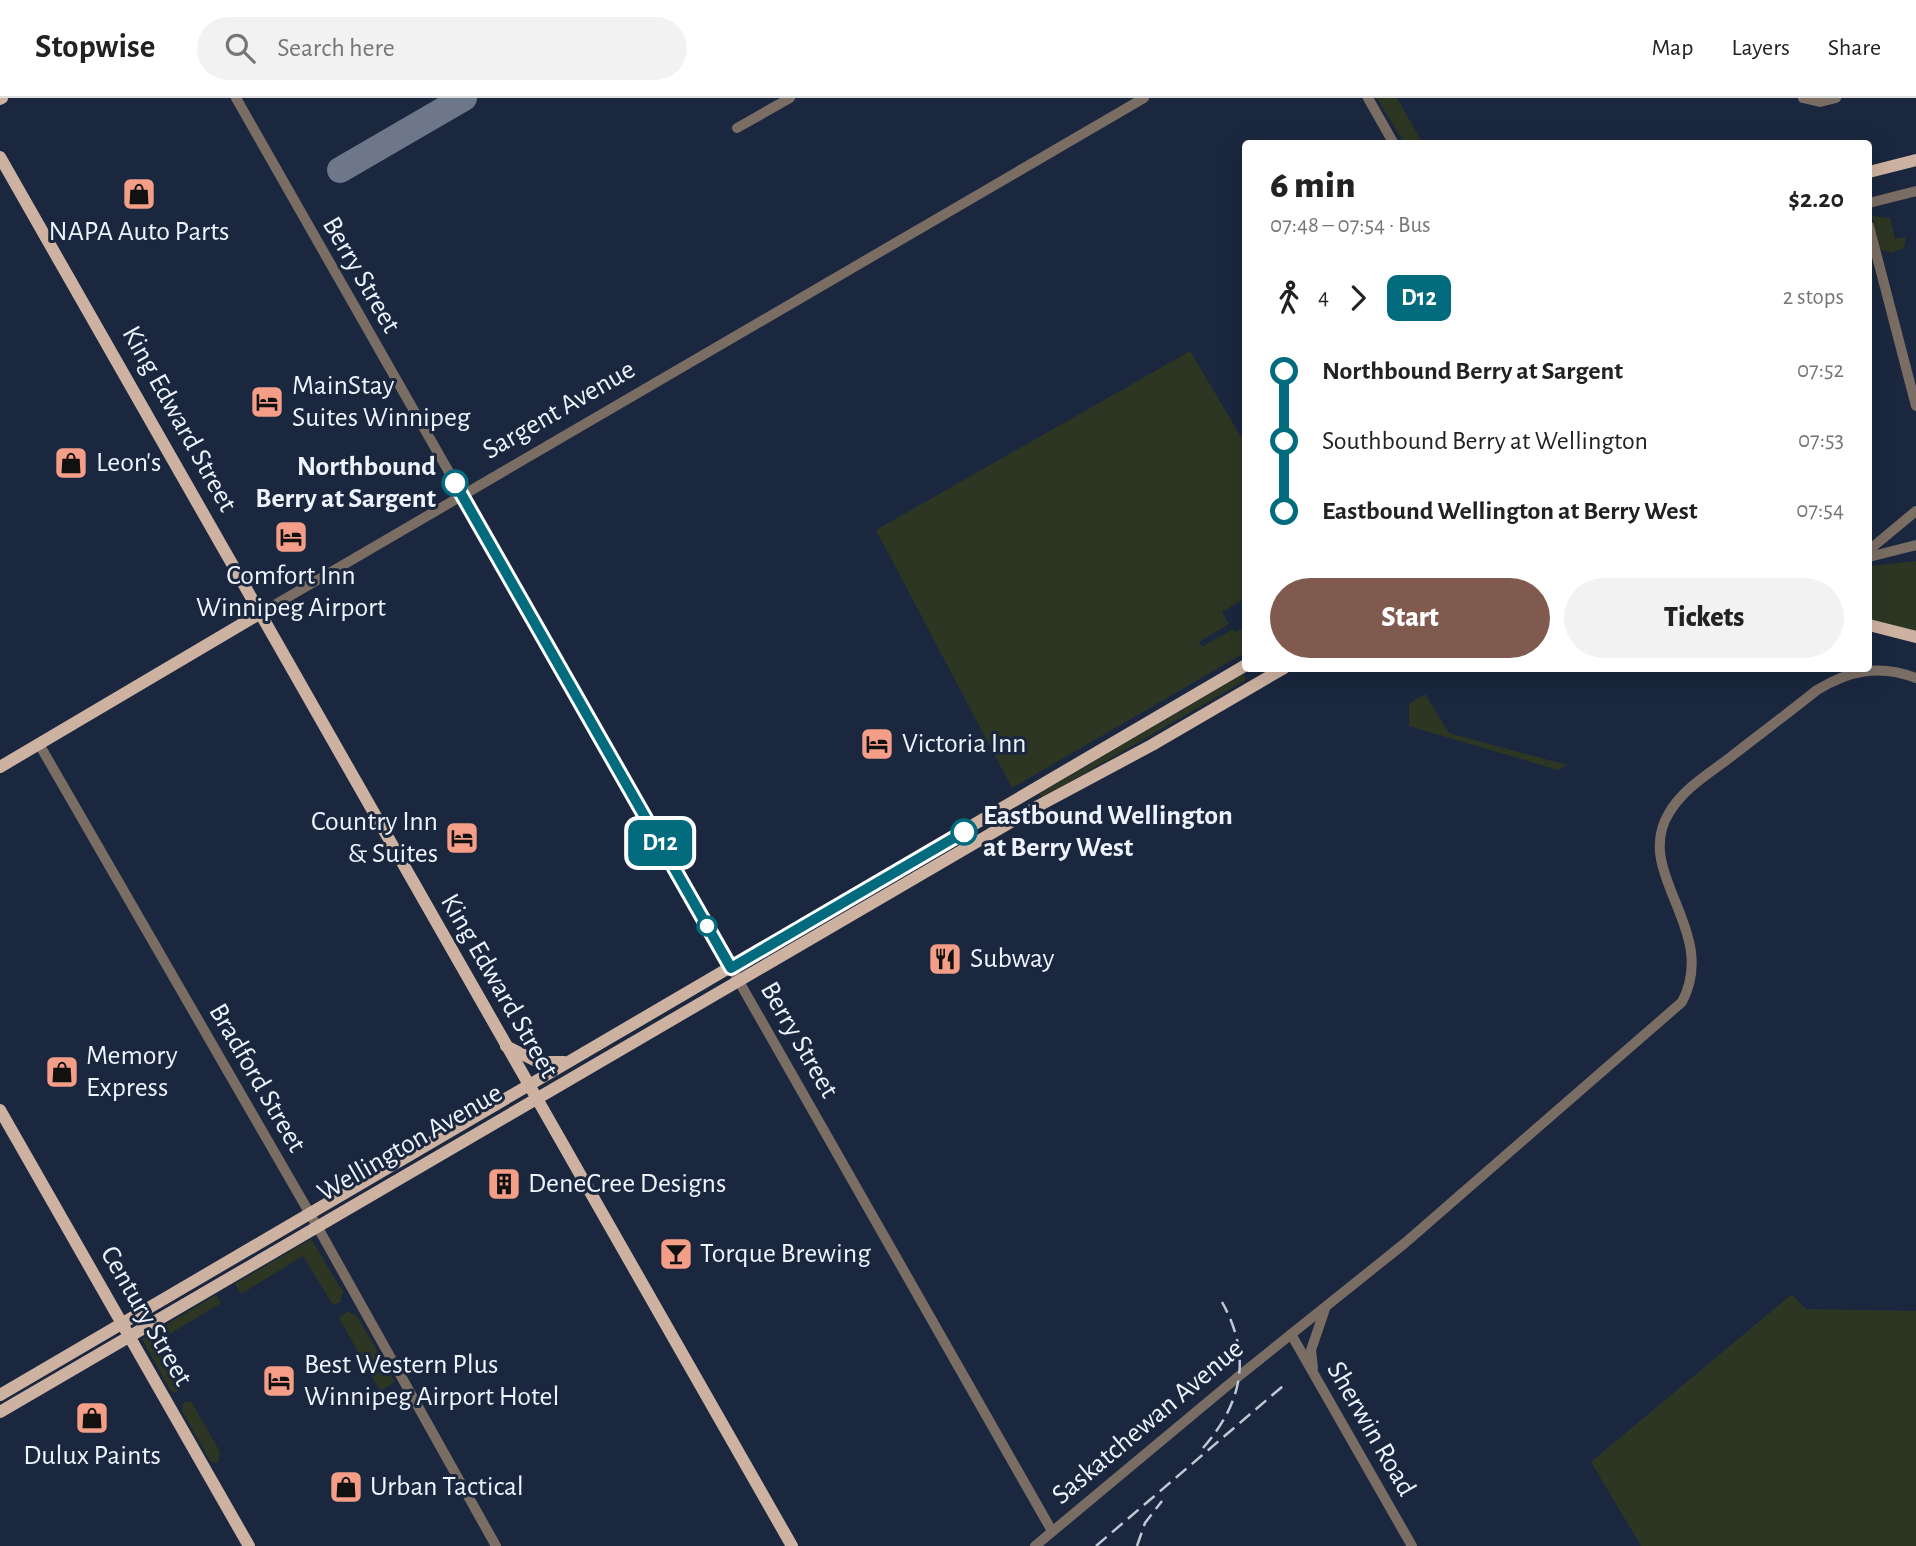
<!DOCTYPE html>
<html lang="en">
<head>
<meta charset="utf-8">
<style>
  :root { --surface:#fff; --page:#f2f2f2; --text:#222; --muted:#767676; --line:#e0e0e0; --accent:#805a4f }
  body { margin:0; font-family:"Alegreya Sans",sans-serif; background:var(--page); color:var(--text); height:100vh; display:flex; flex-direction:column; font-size:26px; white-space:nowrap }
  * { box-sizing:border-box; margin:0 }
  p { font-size:23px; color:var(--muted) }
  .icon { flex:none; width:38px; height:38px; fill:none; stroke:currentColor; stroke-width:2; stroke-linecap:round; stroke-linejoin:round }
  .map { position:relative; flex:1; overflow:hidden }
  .panel { position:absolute; left:1242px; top:42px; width:630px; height:532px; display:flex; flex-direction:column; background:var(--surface); border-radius:7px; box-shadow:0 7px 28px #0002 }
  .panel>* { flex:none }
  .badge { padding:0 14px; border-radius:10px; font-size:24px; line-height:46px }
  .map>.badge { position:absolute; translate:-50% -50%; box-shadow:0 0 0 4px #fff }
  .legs { display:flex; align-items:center; gap:10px; height:77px; padding:0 28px; font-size:23px }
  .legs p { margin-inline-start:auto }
  .overview { display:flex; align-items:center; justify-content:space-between; height:119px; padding:0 28px }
  h1 { font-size:38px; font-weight:800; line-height:52px }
  .primary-button { display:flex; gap:14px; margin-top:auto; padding:14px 28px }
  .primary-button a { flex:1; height:80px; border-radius:42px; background:var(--accent); color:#fff; font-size:28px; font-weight:800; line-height:80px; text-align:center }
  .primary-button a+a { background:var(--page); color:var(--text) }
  ul { padding:0 28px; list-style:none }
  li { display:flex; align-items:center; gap:24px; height:70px; font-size:26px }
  li i { display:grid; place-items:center; width:10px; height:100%; margin:0 9px; background:currentColor }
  li i::after { content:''; width:18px; height:18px; margin:-9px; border:5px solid; border-radius:50%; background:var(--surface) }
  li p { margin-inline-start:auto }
  li:first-child i { background:linear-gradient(#0000 50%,currentColor 0) }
  li:last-child i { background:linear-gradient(currentColor 50%,#0000 0) }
  header { display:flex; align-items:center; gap:42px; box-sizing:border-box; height:98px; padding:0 35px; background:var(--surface); border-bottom:2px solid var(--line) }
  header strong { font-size:33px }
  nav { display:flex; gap:38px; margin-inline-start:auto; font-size:24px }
  .search { width:490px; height:63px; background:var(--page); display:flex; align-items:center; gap:18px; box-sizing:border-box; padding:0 24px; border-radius:38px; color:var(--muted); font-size:26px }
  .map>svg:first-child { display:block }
  .green { fill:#2d3623 }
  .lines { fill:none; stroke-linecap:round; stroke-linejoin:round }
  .taxiway { stroke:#6e7789; stroke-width:26 }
  .minor { stroke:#7a6d64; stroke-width:10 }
  .major { stroke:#ceb2a1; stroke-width:12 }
  .rail { stroke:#c1c7d4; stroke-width:2.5; stroke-dasharray:14 7; stroke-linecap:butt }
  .line-1-casing { stroke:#fff; stroke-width:16 }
  .line-1 { stroke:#026c7e; stroke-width:10 }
  .stop-1-dot { fill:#fff; stroke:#026c7e; stroke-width:3.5 }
  .labels { text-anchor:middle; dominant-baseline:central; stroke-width:6; stroke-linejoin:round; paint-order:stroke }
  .poi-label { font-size:28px; fill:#eef3fd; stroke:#1a273e; text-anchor:start }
  .street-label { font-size:28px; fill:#eef3fd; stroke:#1a273e }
  .stop-label { font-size:28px; font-weight:bold; fill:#eef3fd; stroke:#1a273e; text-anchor:end }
</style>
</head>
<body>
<header>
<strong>Stopwise</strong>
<div class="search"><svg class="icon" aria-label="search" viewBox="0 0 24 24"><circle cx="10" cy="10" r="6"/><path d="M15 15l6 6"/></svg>Search here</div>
<nav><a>Map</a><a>Layers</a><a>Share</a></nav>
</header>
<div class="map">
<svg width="1916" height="1448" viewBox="0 0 1916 1448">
  <rect width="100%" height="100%" fill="#1a273e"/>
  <g class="green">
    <path d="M1377,0h20l24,42 -17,3z"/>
    <path d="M1872,118l18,2 5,21 11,-2 -2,11 -13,5 -11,-4z"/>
    <path d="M1190,253l56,94v153l-24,14 7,12 -30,18 3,5 31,-18 2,3 11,-5v25l-234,136 -136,-258z"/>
    <path d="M1916,463v71l-47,-13v-53z"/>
    <path d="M1243,576l3,6 -204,118 -3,-4z"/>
    <path d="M1425,596l24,39 118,32 -9,5 -149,-44v-22z"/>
    <path d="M311,1141l32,53 -3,10 -7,3 -30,-49 -62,38 -6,-10z"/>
    <path d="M1792,1196l14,15 110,2v235h-275l-50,-84z"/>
    <path d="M216,1197l5,8 -63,38 25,45 -8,7 -5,-3 -28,-51z"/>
    <path d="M348,1213l9,5 38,66 -15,9 -41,-73z"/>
    <path d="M191,1303l29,51 -2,11 -7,-1 -29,-51 1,-8z"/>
  </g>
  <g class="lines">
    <path class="taxiway" d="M340,72l124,-72"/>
    <g class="minor">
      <path d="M236,0l816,1433"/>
      <path d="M1368,0l26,46"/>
      <path d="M1803,0l17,4 16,-4"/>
      <path d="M737,30l53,-30"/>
      <path d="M1869,105l47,-12"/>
      <path d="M1869,128l47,180"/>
      <path d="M1869,452l47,-39"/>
      <path d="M1869,459l47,-12"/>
      <path d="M259,516l885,-516"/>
      <path d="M39,646l278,482 179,320"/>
      <path d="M1291,1236l121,212"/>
      <path d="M1313,1270l-2,-18 14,-41"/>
      <path d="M1035,1448l204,-170 166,-133 277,-241c38,-72 -50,-129 -13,-189 13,-23 39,-39 59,-54 30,-23 60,-46 89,-69 33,-20 63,-26 99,-12"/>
    </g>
    <g class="major">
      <path d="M0,1l2,-1"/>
      <path d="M0,59l792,1389"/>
      <path d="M1869,74l47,-12"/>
      <path d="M1869,527l47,12"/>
      <path d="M0,669l259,-153"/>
      <path d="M506,948l32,16h26"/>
      <path d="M0,1012l249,436"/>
      <path d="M0,1297l1246,-730"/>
      <path d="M0,1314l1040,-607 112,-60 132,-77"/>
    </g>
    <g class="rail">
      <path d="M1203,1350c40,-46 49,-92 19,-146"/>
      <path d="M1096,1448l187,-160"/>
      <path d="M1137,1448l8,-23 17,-22"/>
    </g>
  </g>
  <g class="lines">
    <defs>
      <path id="line-1" d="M455,385l276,485 233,-136"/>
    </defs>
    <use href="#line-1" class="line-1-casing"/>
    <use href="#line-1" class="line-1"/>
  </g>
  <defs>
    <symbol id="shop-square" viewBox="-11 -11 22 22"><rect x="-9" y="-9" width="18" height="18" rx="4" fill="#f49e87" stroke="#1a273e"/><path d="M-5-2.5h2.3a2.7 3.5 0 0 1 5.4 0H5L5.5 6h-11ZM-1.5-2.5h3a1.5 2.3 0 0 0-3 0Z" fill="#111"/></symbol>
    <symbol id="hotel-square" viewBox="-11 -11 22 22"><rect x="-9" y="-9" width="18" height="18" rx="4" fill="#f49e87" stroke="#1a273e"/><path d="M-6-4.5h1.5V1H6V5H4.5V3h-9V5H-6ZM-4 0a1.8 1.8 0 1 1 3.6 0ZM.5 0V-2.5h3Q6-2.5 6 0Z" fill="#111"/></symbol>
    <symbol id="restaurant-square" viewBox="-11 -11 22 22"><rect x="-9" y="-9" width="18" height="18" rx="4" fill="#f49e87" stroke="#1a273e"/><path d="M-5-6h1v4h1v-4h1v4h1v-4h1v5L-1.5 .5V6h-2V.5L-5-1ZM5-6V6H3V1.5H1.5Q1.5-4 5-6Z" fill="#111"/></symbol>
    <symbol id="building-square" viewBox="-11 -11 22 22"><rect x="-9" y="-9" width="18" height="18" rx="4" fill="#f49e87" stroke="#1a273e"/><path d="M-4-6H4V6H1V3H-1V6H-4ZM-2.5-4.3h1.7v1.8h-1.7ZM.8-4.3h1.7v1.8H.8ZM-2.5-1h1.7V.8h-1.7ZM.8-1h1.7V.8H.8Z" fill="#111"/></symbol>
    <symbol id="bar-square" viewBox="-11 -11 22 22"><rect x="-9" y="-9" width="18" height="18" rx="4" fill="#f49e87" stroke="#1a273e"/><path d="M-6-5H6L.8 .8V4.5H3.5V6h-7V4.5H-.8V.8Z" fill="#111"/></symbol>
  </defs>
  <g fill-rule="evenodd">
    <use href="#shop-square" x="120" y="77" width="38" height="38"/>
    <use href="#hotel-square" x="248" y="285" width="38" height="38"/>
    <use href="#shop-square" x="52" y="346" width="38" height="38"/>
    <use href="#hotel-square" x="272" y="420" width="38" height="38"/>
    <use href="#hotel-square" x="858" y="627" width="38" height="38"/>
    <use href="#hotel-square" x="443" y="721" width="38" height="38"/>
    <use href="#restaurant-square" x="926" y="842" width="38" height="38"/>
    <use href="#shop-square" x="43" y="955" width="38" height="38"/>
    <use href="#building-square" x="485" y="1067" width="38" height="38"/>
    <use href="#bar-square" x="657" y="1137" width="38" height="38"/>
    <use href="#hotel-square" x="260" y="1264" width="38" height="38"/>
    <use href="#shop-square" x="73" y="1301" width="38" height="38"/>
    <use href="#shop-square" x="327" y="1370" width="38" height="38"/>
  </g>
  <g class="stop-1-dot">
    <circle cx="455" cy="385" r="12"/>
    <circle cx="964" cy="734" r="12"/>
    <circle cx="707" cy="828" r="9"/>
  </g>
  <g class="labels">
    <g class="poi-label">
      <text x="139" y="134" text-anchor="middle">NAPA Auto Parts</text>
      <text x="292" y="288">MainStay<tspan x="292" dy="32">Suites Winnipeg</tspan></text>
      <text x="96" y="365">Leon's</text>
      <text x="291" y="478" text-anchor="middle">Comfort Inn<tspan x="291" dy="32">Winnipeg Airport</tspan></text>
      <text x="902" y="646">Victoria Inn</text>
      <text x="438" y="724" text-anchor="end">Country Inn<tspan x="438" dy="32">&amp; Suites</tspan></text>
      <text x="970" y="861">Subway</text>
      <text x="86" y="958">Memory<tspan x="86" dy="32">Express</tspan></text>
      <text x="528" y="1086">DeneCree Designs</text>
      <text x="700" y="1156">Torque Brewing</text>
      <text x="304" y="1267">Best Western Plus<tspan x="304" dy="32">Winnipeg Airport Hotel</tspan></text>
      <text x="92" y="1358" text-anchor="middle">Dulux Paints</text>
      <text x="370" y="1389">Urban Tactical</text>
    </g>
    <g class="street-label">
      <text transform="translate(361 177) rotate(60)">Berry Street</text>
      <text transform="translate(559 312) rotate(-30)">Sargent Avenue</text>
      <text transform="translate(179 321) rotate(61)">King Edward Street</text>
      <text transform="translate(499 888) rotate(60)">King Edward Street</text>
      <text transform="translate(799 942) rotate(60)">Berry Street</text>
      <text transform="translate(257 980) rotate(60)">Bradford Street</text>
      <text transform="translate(410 1045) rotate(-30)">Wellington Avenue</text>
      <text transform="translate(146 1218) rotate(60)">Century Street</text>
      <text transform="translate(1148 1324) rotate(-40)">Saskatchewan Avenue</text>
      <text transform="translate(1371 1331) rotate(60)">Sherwin Road</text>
    </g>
    <g class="stop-label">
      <text x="436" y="369">Northbound<tspan x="436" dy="32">Berry at Sargent</tspan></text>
      <text x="983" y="718" text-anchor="start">Eastbound Wellington<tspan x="983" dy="32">at Berry West</tspan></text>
    </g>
  </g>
</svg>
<b class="badge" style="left:660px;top:745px;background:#026c7e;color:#fff">D12</b>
<section class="panel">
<div class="overview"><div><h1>6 min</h1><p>07:48 – 07:54 · Bus</p></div><b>$2.20</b></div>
<div class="legs"><svg class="icon" aria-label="walk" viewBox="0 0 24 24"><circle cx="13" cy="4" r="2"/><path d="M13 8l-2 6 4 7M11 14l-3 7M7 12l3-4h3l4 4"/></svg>4<svg class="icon" aria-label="forward" viewBox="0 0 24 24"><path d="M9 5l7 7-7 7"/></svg><b class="badge" style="background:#026c7e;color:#fff">D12</b><p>2 stops</p></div>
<ul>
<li><i style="color:#026c7e"></i><b>Northbound Berry at Sargent</b><p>07:52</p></li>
<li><i style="color:#026c7e"></i><span>Southbound Berry at Wellington</span><p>07:53</p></li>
<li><i style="color:#026c7e"></i><b>Eastbound Wellington at Berry West</b><p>07:54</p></li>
</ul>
<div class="primary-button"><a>Start</a><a>Tickets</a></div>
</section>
</div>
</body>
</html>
